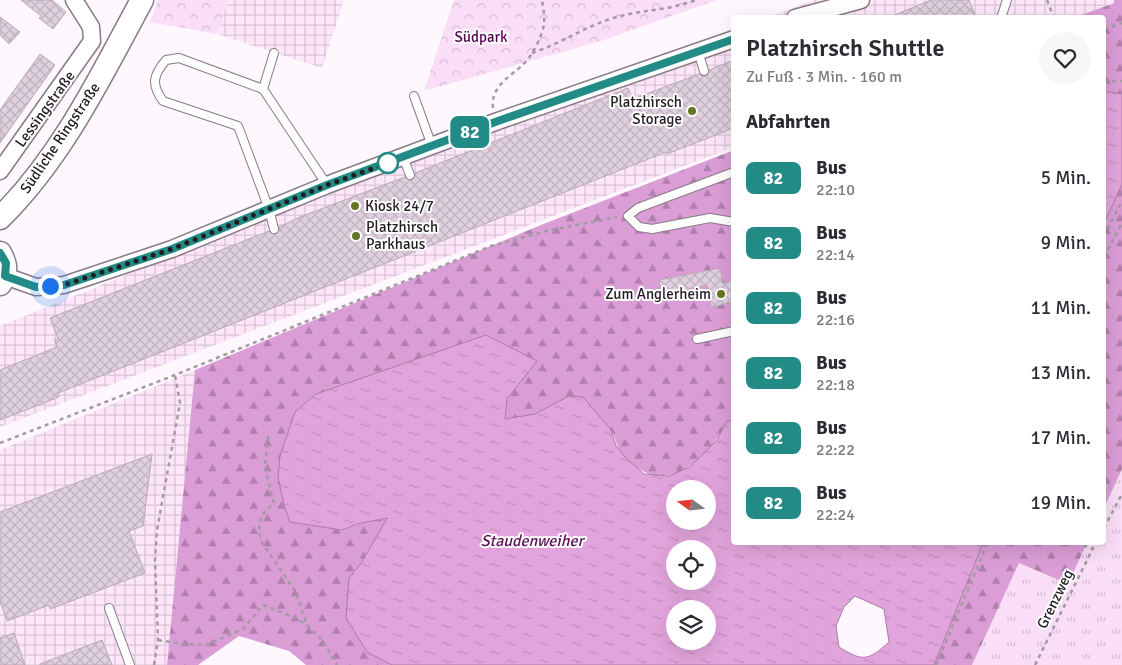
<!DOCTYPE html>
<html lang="de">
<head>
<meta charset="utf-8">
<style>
  :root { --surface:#fff; --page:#f7f7f7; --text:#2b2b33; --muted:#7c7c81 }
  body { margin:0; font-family:Signika,sans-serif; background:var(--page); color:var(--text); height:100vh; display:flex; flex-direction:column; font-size:19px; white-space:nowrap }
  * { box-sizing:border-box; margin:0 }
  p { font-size:16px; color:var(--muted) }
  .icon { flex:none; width:28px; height:28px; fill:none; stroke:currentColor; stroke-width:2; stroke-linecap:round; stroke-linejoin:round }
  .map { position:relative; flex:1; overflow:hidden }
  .drawer { position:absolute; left:731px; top:15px; width:375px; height:530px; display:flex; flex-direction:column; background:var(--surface); border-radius:5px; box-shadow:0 5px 20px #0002 }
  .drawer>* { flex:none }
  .badge { padding:0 10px; border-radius:8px; font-size:18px; line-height:32px }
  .needle { width:32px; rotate:285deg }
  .tools { position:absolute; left:666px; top:480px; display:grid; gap:10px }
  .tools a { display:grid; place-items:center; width:50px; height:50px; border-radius:50%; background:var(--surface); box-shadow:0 5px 20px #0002; font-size:25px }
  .you { position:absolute; width:25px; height:25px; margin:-12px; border:4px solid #fff; border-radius:50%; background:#1a73e8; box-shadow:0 0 0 8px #1a73e833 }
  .map>.badge { position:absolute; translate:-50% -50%; box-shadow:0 0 0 2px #fff }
  h2 { padding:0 15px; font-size:19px; line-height:45px }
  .round { display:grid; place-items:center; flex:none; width:52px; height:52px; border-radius:26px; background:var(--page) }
  .overview { display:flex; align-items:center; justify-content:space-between; height:85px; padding:0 15px }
  h1 { font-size:24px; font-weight:600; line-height:38px }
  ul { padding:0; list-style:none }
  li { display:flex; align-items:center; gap:15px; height:65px; padding:0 15px }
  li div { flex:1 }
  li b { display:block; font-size:19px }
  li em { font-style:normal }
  li .badge { min-width:55px; font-weight:700; text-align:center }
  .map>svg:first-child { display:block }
  .industrial { fill:url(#industrial-grid) }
  .grass { fill:url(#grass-tufts) }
  .forest { fill:url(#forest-firs) }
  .park { fill:url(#park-crowns) }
  .water { fill:url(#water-ripples); stroke:#a87ba4; fill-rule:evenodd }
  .building { fill:url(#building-cross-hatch); stroke:#b9a9b7 }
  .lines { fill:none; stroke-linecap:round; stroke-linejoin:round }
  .service-casing { stroke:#887a86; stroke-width:10 }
  .minor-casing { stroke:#887a86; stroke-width:19 }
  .secondary-casing { stroke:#887a86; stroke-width:25 }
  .path { stroke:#a29ba1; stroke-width:2.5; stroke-dasharray:4 4; stroke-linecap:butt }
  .service { stroke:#fff; stroke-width:8 }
  .minor { stroke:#fff; stroke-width:16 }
  .secondary { stroke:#fff; stroke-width:22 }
  .line-casing { stroke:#fff; stroke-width:11 }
  .line { stroke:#238b85; stroke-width:8 }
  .walk { stroke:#221c21; stroke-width:5; stroke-dasharray:0 9 }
  .poi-dot { fill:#657523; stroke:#fff; stroke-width:2 }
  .stop-dot { fill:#fff; stroke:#238b85; stroke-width:2.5 }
  .labels { text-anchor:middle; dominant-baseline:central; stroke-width:4; stroke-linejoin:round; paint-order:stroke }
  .park-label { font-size:15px; fill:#4e014c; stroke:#fff }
  .poi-label { font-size:15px; fill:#221c21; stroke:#fff; text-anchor:end }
  .street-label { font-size:15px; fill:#221c21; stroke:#fff }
  .water-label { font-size:16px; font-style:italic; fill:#5a1158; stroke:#fff }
</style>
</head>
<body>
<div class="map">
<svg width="1122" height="665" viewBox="0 0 1122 665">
  <defs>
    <pattern id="industrial-grid" width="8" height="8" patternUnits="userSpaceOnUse" patternTransform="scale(1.25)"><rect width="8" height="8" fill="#fde6fa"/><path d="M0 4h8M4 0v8" fill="none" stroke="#d9c5d6"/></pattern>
    <pattern id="grass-tufts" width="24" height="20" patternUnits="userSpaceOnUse" patternTransform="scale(1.25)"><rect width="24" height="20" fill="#faddf7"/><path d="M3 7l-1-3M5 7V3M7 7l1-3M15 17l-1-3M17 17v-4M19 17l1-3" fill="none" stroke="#d6bdd3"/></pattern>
    <pattern id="forest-firs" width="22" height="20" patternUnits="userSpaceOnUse" patternTransform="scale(1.25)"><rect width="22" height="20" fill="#db9dd6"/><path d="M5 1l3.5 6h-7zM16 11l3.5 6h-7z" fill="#b17fad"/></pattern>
    <pattern id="park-crowns" width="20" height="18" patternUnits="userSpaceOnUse" patternTransform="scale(1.25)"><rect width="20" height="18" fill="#faddf7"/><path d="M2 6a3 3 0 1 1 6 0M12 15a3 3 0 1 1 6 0" fill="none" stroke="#d6bdd3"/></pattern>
    <pattern id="water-ripples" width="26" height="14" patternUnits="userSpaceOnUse" patternTransform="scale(1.25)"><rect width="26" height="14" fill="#e2a4dc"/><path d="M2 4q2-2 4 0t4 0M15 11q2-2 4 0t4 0" fill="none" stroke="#c28dbc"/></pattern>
    <pattern id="building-cross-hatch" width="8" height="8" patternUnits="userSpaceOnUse" patternTransform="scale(1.25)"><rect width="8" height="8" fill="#e0d0df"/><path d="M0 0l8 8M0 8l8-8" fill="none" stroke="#c0b2bf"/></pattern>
  </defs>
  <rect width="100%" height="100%" fill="#fef7fd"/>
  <g class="industrial">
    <path d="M228,0h116l-22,68 -105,-34z"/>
    <path d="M814,0h300l1,2 -40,16h-309z"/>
    <path d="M734,30v117l-734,280v-101z"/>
    <path d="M195,370l-28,295h-167v-215z"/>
  </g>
  <path class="grass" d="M1122,469v196h-150l47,-102 49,21 19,-41 17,-1v-34z"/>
  <g class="forest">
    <path d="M1114,0h8v94l-18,-3v-73l-28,-1 38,-14z"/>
    <path d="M734,150v270l-7,2c-21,39 -62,77 -102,36 -9,-9 -8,-18 -14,-28 -4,-6 -34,-27 -42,-34l-34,18 -30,5 2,-20 29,-38 -50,-26 -170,59 -21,18 -15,44 10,66 52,8 15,-6 31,-6 -26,44 -13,16 18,74 25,13h-86l-17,-14 -50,-15 -41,29h-31l28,-295 346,-145z"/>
    <path d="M1122,184v285l-18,39v-284z"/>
    <path d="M983,543h104l-19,41 -49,-21 -47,102h-38z"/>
  </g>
  <g class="park">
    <path d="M158,0h70l-11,34 -67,-12z"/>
    <path d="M454,0h263l-116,41 -177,50z"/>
  </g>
  <g class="water">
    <path d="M1104,91l18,3v90l-18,40z"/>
    <path d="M486,335l51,26 -30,38 -2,20 30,-5 34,-18 14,1 28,33 5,16 9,11 19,17 25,2 21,-9 27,-27 10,-19 7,-1v122l249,1 -49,122h-542l-25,-13 -21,-34 3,-40 13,-16 25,-44 -30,6 -15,6 -52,-8 -6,-17 -6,-28 2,-21 15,-44 21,-18zM675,489h33v32h-33zM675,549h33v32h-33zM855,596l29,13 5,33c-21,19 -26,20 -50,5l-3,-21 8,-19zM675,609h33v32h-33z"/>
  </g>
  <g class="building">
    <path d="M21,0h31l14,12 -13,17 -14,-11 2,-2z"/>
    <path d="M931,0h38l7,18h-88z"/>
    <path d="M0,17l20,15 -11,12 -9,-9z"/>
    <path d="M40,54l15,11 -55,78v-33z"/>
    <path d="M734,60v68l-67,26 -1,-2 -608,241 1,4 -59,23v-50l57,-23 -2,-7 3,-1 -8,-21 219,-87 3,3h4l3,-3v-4l21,-10 105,-40 4,3h3l3,-4v-3l213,-85 5,11 66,-25 3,2h4l3,-3v-3z"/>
    <path d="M720,268l3,15 11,-2v21l-23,5 -4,-22 -24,5 1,7 -21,4 -4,-21z"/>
    <path d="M152,454l-9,72 -14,5 16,42 -95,36 -1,-4 -42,16 -7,-20v-89z"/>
    <path d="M14,633l11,32h-25v-27z"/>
    <path d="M102,640l10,25h-72v-1z"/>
  </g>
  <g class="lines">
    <defs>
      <g id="service">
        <path d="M1001,18l6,-18"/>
        <path d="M698,51l6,20"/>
        <path d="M263,89l11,-36"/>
        <path d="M414,96l18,50"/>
        <path d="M403,157l7,18"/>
        <path d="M734,172l-96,36 -10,8 11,11 13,2 58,-11 24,4"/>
        <path d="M274,229l-5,-20 -31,-83 -75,-25c-12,-16 -10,-26 3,-41l13,-2 84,31 64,96"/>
        <path d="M697,339l37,-8"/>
        <path d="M109,608l21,57"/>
      </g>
      <g id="minor">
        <path d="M795,18l66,-18"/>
        <path d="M0,171l92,-130 -1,-14 -17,-27"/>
        <path d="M5,276l31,11 28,-2 108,-36 155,-64 171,-64 236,-82"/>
      </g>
      <g id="secondary">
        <path d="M0,218c62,-61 101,-142 142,-218"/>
        <path d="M0,253c7,12 7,20 0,31"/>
      </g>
    </defs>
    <use href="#service" class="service-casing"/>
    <use href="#minor" class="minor-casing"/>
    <use href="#secondary" class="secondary-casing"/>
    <g class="path">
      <path d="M1047,0l7,18"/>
      <path d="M1104,29l18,-6"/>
      <path d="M532,53c27,-9 51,-25 78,-34 19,-6 37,-8 57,-11 10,-2 20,-5 30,-8"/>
      <path d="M1104,82l18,-1"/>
      <path d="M493,108c-3,-28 28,-34 39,-55 5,-7 11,-21 12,-29 1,-8 -1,-17 -2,-24"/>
      <path d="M1104,236l18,-35"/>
      <path d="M1104,257l18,-34"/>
      <path d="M268,436l-3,32 9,35c-14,13 -17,17 -13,38l34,50 12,34 15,15 15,25"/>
      <path d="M0,443l175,-68 316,-129 56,-15 70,-14"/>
      <path d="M1104,528l18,-34"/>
      <path d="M1076,542l16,7"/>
      <path d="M158,640l24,4 24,1 37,-16 20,-24 28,11 15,8"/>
      <path d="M154,665l4,-25 -3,-80 2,-30 23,-127 -5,-28"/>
      <path d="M936,665l52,-123"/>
      <path d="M1035,665l61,-123"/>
    </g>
    <use href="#service" class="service"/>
    <use href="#minor" class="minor"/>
    <use href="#secondary" class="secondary"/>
  </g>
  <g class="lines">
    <defs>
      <path id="line" d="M0,253l6,10 -1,13 31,11 28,-2 108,-36 155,-64 171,-64 236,-82"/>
    </defs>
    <use href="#line" class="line-casing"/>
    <use href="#line" class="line"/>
    <path class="walk" d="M50,286l14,-1 108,-36 155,-64 61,-22"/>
  </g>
  <g class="poi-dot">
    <circle cx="692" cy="111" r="5"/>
    <circle cx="355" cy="206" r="5"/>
    <circle cx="356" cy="236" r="5"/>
    <circle cx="721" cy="294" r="5"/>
  </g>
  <circle class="stop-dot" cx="388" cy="163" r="10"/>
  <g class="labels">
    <g class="park-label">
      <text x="481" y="37">Südpark</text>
    </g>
    <g class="poi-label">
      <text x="682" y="102">Platzhirsch<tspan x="682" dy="17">Storage</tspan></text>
      <text x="365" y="206" text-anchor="start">Kiosk 24/7</text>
      <text x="366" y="227" text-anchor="start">Platzhirsch<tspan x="366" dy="17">Parkhaus</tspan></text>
      <text x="711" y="294">Zum Anglerheim</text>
    </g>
    <g class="street-label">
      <text transform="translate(45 109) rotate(-54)">Lessingstraße</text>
      <text transform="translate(60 138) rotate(-56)">Südliche Ringstraße</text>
      <text transform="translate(1055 599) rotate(-64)">Grenzweg</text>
    </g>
    <g class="water-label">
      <text x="532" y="541">Staudenweiher</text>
    </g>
  </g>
</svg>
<div class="tools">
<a><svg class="needle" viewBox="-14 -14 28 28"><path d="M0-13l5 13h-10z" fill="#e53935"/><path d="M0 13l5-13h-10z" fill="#7c7c81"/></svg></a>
<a><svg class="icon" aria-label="locate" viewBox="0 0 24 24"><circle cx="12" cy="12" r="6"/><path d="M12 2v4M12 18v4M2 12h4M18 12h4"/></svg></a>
<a><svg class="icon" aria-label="layers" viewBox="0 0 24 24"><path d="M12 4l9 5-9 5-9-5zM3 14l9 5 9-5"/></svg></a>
</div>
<div class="you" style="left:50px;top:286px"></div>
<b class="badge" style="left:470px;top:132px;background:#238b85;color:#fff">82</b>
<section class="drawer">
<div class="overview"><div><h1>Platzhirsch Shuttle</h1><p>Zu Fuß · 3 Min. · 160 m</p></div><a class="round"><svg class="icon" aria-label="heart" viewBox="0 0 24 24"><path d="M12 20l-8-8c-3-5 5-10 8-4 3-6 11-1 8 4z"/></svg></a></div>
<h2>Abfahrten</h2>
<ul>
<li><span class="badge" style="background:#238b85;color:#fff">82</span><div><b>Bus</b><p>22:10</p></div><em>5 Min.</em></li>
<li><span class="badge" style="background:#238b85;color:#fff">82</span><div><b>Bus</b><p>22:14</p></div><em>9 Min.</em></li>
<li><span class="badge" style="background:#238b85;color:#fff">82</span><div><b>Bus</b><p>22:16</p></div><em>11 Min.</em></li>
<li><span class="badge" style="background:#238b85;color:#fff">82</span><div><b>Bus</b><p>22:18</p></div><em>13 Min.</em></li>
<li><span class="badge" style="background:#238b85;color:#fff">82</span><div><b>Bus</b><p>22:22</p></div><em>17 Min.</em></li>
<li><span class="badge" style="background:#238b85;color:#fff">82</span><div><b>Bus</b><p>22:24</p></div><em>19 Min.</em></li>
</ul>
</section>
</div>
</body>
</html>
